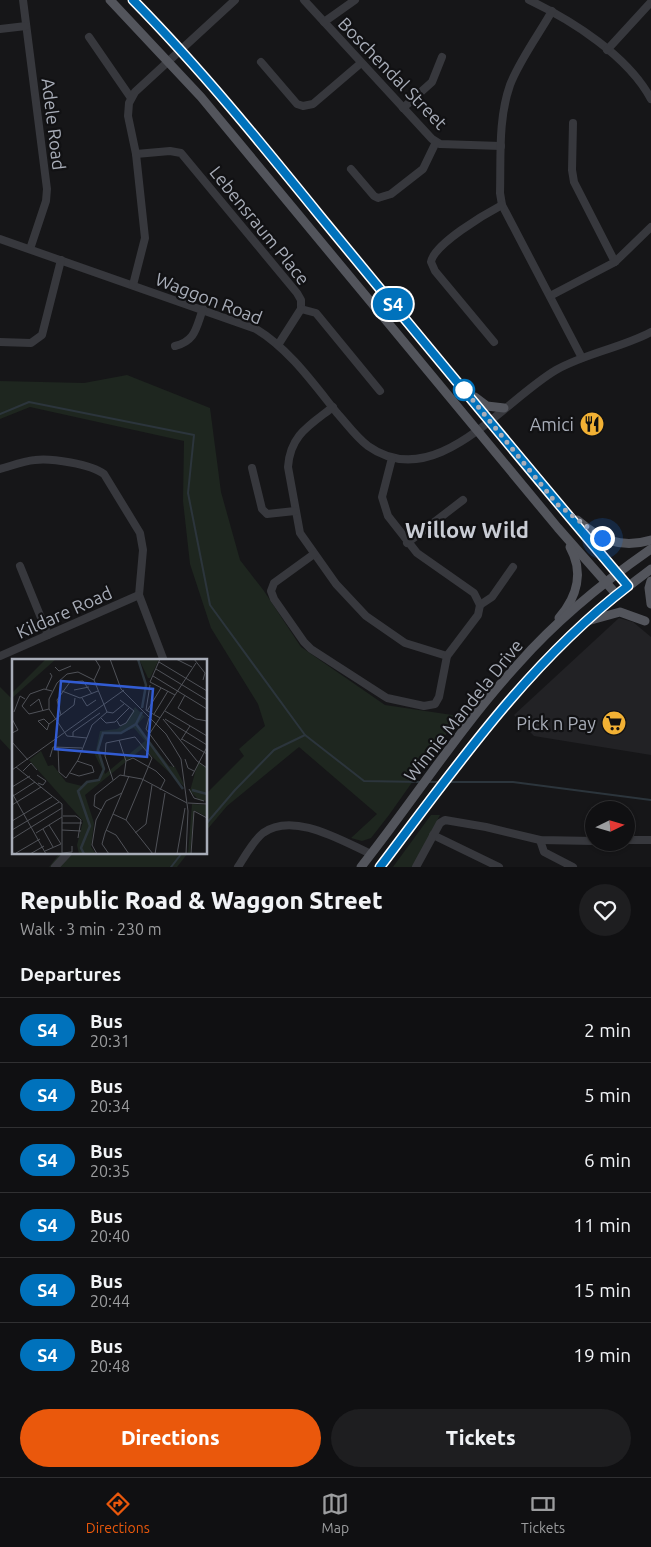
<!DOCTYPE html>
<html lang="en">
<head>
<meta charset="utf-8">
<style>
  :root { --surface:#101012; --page:#1e1e20; --text:#f1f3f6; --muted:#9c9d9f; --line:#303032; --accent:#ea580c }
  body { margin:0; font-family:Ubuntu,sans-serif; background:var(--page); color:var(--text); height:100vh; display:flex; flex-direction:column; font-size:19px; white-space:nowrap }
  * { box-sizing:border-box; margin:0 }
  p { font-size:16px; color:var(--muted) }
  .icon { flex:none; width:28px; height:28px; fill:none; stroke:currentColor; stroke-width:2; stroke-linecap:round; stroke-linejoin:round }
  .map { position:relative; height:867px; overflow:hidden }
  .sheet { display:flex; flex-direction:column; background:var(--surface); flex:1 }
  .sheet>* { flex:none }
  .badge { padding:0 10px; border-radius:16px; font-size:18px; line-height:32px }
  .needle { width:32px; rotate:85deg }
  .tools { position:absolute; left:585px; top:801px; display:grid; gap:10px }
  .tools a { display:grid; place-items:center; width:50px; height:50px; border-radius:50%; background:var(--surface); box-shadow:0 1px 4px #0004,0 0 0 1px var(--line); font-size:25px }
  .you { position:absolute; width:25px; height:25px; margin:-12px; border:4px solid #fff; border-radius:50%; background:#1a73e8; box-shadow:0 0 0 8px #1a73e833 }
  .map>.badge { position:absolute; translate:-50% -50%; box-shadow:0 0 0 2px #fff }
  h2 { padding:0 20px; font-size:19px; line-height:45px }
  .round { display:grid; place-items:center; flex:none; width:52px; height:52px; border-radius:26px; background:var(--page) }
  .overview { display:flex; align-items:center; justify-content:space-between; height:85px; padding:0 20px }
  h1 { font-size:24px; font-weight:800; line-height:38px }
  .action { display:flex; gap:10px; margin-top:auto; padding:10px 20px }
  .action a { flex:1; height:58px; border-radius:30px; background:var(--accent); color:#fff; font-size:20px; font-weight:800; line-height:58px; text-align:center }
  .action a+a { background:var(--page); color:var(--text) }
  ul { padding:0; list-style:none }
  li { display:flex; align-items:center; gap:15px; height:65px; padding:0 20px; border-top:1px solid var(--line) }
  li div { flex:1 }
  li b { display:block; font-size:19px }
  li em { font-style:normal }
  li .badge { min-width:55px; font-weight:700; text-align:center }
  .tabs { display:flex; justify-content:space-around; align-items:center; height:70px; border-top:1px solid var(--line); background:var(--surface); font-size:14px; color:var(--muted) }
  .tabs a { display:grid; justify-items:center; gap:2px }
  .tabs .selected { color:var(--accent) }
  .map>svg:first-child { display:block }
  .built { fill:#222225 }
  .green { fill:#1e261f }
  .lines { fill:none; stroke-linecap:round; stroke-linejoin:round }
  .stream { stroke:#2c353c; stroke-width:2 }
  .minor { stroke:#37383d; stroke-width:8 }
  .major { stroke:#53555c; stroke-width:9 }
  .line-casing { stroke:#fff; stroke-width:11 }
  .line { stroke:#0072bc; stroke-width:8 }
  .walk { stroke:#a8adb8; stroke-width:5; stroke-dasharray:0 9 }
  .stop-dot { fill:#fff; stroke:#0072bc; stroke-width:2.5 }
  .labels { text-anchor:middle; dominant-baseline:central; stroke-width:4.5; stroke-linejoin:round; paint-order:stroke }
  .street-label { font-size:18px; fill:#a8adb8; stroke:#111113 }
  .poi-label { font-size:18px; fill:#a8adb8; stroke:#111113; text-anchor:end }
  .district-label { font-size:22px; font-weight:bold; fill:#c9ccd4; stroke:#111113 }
  .inset-river { fill:none; stroke:#2c353c; stroke-width:2.5 }
  .inset-road { fill:none; stroke:#505258; stroke-width:1 }
  .view { fill:#325cd3; fill-opacity:0.15; stroke:#325cd3; stroke-width:2.5 }
  .inset-edge { fill:none; stroke:#a8adb8; stroke-width:2.5 }
</style>
</head>
<body>
<div class="map">
<svg width="651" height="867" viewBox="0 0 651 867">
  <rect width="100%" height="100%" fill="#161618"/>
  <path class="built" d="M619,618l14,4 18,15v118l-117,-19 -20,-21z"/>
  <g class="green">
    <path d="M127,375l83,33 11,84 19,68 24,31 37,56 84,58 74,11 -70,99 -18,23 -9,3 -11,-3 26,-24 -78,-67 -72,59 -21,25v-37l38,-38 -5,-7 26,-23 -7,-22 -47,-76 -21,-64 -7,-63 1,-60 -154,-34 -30,12v-38l84,2z"/>
    <path d="M0,687l14,14v53l-14,-15z"/>
    <path d="M431,815h9l-27,52h-20z"/>
    <path d="M60,853h128l-11,14h-128z"/>
  </g>
  <g class="lines">
    <g class="stream">
      <path d="M0,414l29,-12 165,33 -6,58 22,112 95,130 59,46 57,1"/>
      <path d="M429,782h10"/>
      <path d="M449,782h64l138,18"/>
      <path d="M206,824l29,-34 39,-40 31,-15"/>
      <path d="M171,867l11,-14"/>
    </g>
    <g class="minor">
      <path d="M23,0l24,189 -1,12 -16,48"/>
      <path d="M304,0l128,139 8,5 61,2"/>
      <path d="M529,0c44,21 99,56 122,99"/>
      <path d="M552,11c-13,23 -33,50 -42,74 -12,34 -9,72 -10,108l2,12 80,153"/>
      <path d="M324,22l31,-22"/>
      <path d="M0,29l26,-3"/>
      <path d="M89,37l42,61"/>
      <path d="M607,50l44,-48"/>
      <path d="M261,62l36,42 6,2 10,-2 48,-41"/>
      <path d="M403,108l29,-26 10,-25"/>
      <path d="M573,123l-1,47 2,12 41,80"/>
      <path d="M136,154l34,-3 11,2 116,140 4,7v9"/>
      <path d="M351,169l23,27 4,2 13,-4 32,-25 13,-27"/>
      <path d="M0,239l256,90c33,20 57,54 81,84 10,11 19,24 31,33 67,48 135,-45 188,-76 30,-17 65,-22 95,-38"/>
      <path d="M133,285l12,-47 -9,-84 -8,-38 1,-13 6,-11 100,-92"/>
      <path d="M550,296l65,-34 36,-35"/>
      <path d="M301,309l15,4 64,78"/>
      <path d="M0,342l31,1 11,-8 19,-75"/>
      <path d="M494,342l-59,-71 -4,-9c3,-18 54,-48 71,-57"/>
      <path d="M278,345l23,-36"/>
      <path d="M175,346c21,-5 21,-19 28,-37"/>
      <path d="M333,407c-23,18 -43,28 -45,60l12,66 36,51 30,32 39,27 42,13"/>
      <path d="M252,468l10,41 5,5 28,-3"/>
      <path d="M0,469c11,-3 23,-8 35,-9 16,-2 56,4 69,14l36,59 3,17 -4,45 25,66"/>
      <path d="M407,543l56,-43"/>
      <path d="M314,554l-40,29 -3,8 3,8 30,43 7,7 76,49 37,8 11,-2 4,-7 8,-41 31,-41 2,-10 -6,-12 -57,-40 -29,-37 -6,-19 10,-39"/>
      <path d="M20,566l28,69"/>
      <path d="M480,605l12,-8 21,-30"/>
      <path d="M0,656l139,-61"/>
      <path d="M433,835l66,32"/>
      <path d="M540,840l4,12 29,15"/>
      <path d="M626,840h25"/>
      <path d="M55,867l13,-14"/>
      <path d="M238,867c7,-11 15,-26 25,-34 30,-22 79,8 108,21"/>
      <path d="M416,867l24,-44 5,-3 41,7 54,13 54,1"/>
    </g>
    <g class="major">
      <path d="M110,0l91,97 357,431 59,67"/>
      <path d="M133,0c67,68 127,142 187,216 102,124 204,248 308,370"/>
      <path d="M475,397l12,9 17,2"/>
      <path d="M577,520c23,20 44,29 74,20"/>
      <path d="M651,581l-2,7 2,16"/>
      <path d="M559,618c18,-21 25,-46 11,-71"/>
      <path d="M591,620l29,-8 25,9"/>
      <path d="M361,867c53,-67 100,-141 158,-204 37,-42 86,-82 132,-114"/>
      <path d="M380,867c63,-85 126,-175 205,-245 21,-19 44,-36 66,-53"/>
    </g>
  </g>
  <g class="lines">
    <defs>
      <path id="line" d="M133,0c67,68 127,142 187,216 102,124 204,248 308,370 -100,77 -173,182 -248,281"/>
    </defs>
    <use href="#line" class="line-casing"/>
    <use href="#line" class="line"/>
    <path class="walk" d="M464,390l-1,-2 94,116 45,34"/>
  </g>
  <defs>
    <symbol id="restaurant-disc" viewBox="-11 -11 22 22"><circle r="9.5" fill="#f2b134" stroke="#111113"/><path d="M-5-6h1v4h1v-4h1v4h1v-4h1v5L-1.5 .5V6h-2V.5L-5-1ZM5-6V6H3V1.5H1.5Q1.5-4 5-6Z" fill="#111"/></symbol>
    <symbol id="supermarket-disc" viewBox="-11 -11 22 22"><circle r="9.5" fill="#f2b134" stroke="#111113"/><path d="M-6-5.5h2.5l.6 2H6L4.5 2H-2.5L-4.4-4H-6ZM-1.5 3.2a1.3 1.3 0 1 0 .1 0ZM3 3.2a1.3 1.3 0 1 0 .1 0Z" fill="#111"/></symbol>
  </defs>
  <g fill-rule="evenodd">
    <use href="#restaurant-disc" x="578" y="410" width="28" height="28"/>
    <use href="#supermarket-disc" x="600" y="709" width="28" height="28"/>
  </g>
  <circle class="stop-dot" cx="464" cy="390" r="10"/>
  <g class="labels">
    <g class="street-label">
      <text transform="translate(393 73) rotate(46)">Boschendal Street</text>
      <text transform="translate(54 124) rotate(83)">Adele Road</text>
      <text transform="translate(260 225) rotate(51)">Lebensraum Place</text>
      <text transform="translate(209 298) rotate(21)">Waggon Road</text>
      <text transform="translate(64 612) rotate(-24)">Kildare Road</text>
      <text transform="translate(463 710) rotate(-51)">Winnie Mandela Drive</text>
    </g>
    <g class="poi-label">
      <text x="574" y="424">Amici</text>
      <text x="596" y="723">Pick n Pay</text>
    </g>
    <g class="district-label">
      <text x="467" y="529">Willow Wild</text>
    </g>
  </g>
  <g transform="translate(12 659)">
    <rect width="195" height="195" fill="#161618"/>
    <path d="M34,0h10l-44,39v-5zM127,0h20l-9,19h-2zM123,48l12,12 -3,-2 -7,8 32,41 6,1 11,21 -43,-40 -58,47 9,28 -3,24 5,7h-17l-2,-9 6,-24 -54,-61 12,-9 7,15 5,-1 13,17 16,4 4,-4 9,-1 5,-3 2,-9 -7,-14 5,-24 17,-2 9,-6zM122,69l11,13 -40,33 -6,-24 4,-16h14zM186,103l9,6v33l-8,-1 -9,-9zM180,145l15,1v12l-13,-7 -4,44h-2z" fill="#1e261f" fill-rule="evenodd"/>
    <path class="inset-river" d="M126,0l8,26 -4,23M124,65l47,65M180,131l15,4M72,195l-3,-6 9,-22 -12,-35 9,-9 12,-2 5,-11 -6,-19 5,-17h18l15,-9 6,-12"/>
    <path class="inset-road" d="M98,0l11,30 45,45 15,25 7,52 -2,43M148,0l-10,23 25,13M164,0l16,8M182,0l11,14 -2,7M147,3l48,29M43,8l4,4 12,-5M144,10l51,31M141,17l54,33M82,21l6,-13 -5,-8M138,26l-4,25 14,8M34,30l6,-13 -2,-3M62,31l15,-3M50,32l18,7 18,-7M173,36l-7,13 18,11 11,2M70,39l5,8 9,-6M18,47l9,-7 4,12M37,50l-20,5 -7,-8 8,-12 14,-5 8,2M135,52l14,-23M153,52l42,25M2,53l6,-16 5,3M95,53l6,1 11,-9M142,55l14,-23M49,56l-4,-15 13,-18 13,-1 9,13M89,59l5,5 9,-1 14,-14M137,59l-3,11 28,38M0,60l6,11 -6,3M151,60l34,42 10,7M153,60l42,26M105,62l3,5 6,-3 8,-12 -14,-11M37,65l-5,-5 -6,2 9,9 2,-6 25,-19 1,-7M138,74l46,-70M61,77v-4l27,-19M170,80l25,15M107,81l7,21 -2,15M169,81l9,-14M0,83l16,18M46,88l1,25 7,6 12,-18 14,-35 15,-13 -13,-32 -16,-8 -11,2 -10,9 -8,16v10l18,27 20,2M38,98l3,-10 29,1M173,100l3,9 6,3M114,102l7,-3 23,13 9,9 -5,10M4,108l46,37v50M0,111l112,-80M11,112l8,-8 6,7M58,114l9,3 15,-4 -2,-6 -15,-5M25,116l9,6 -3,4 -5,-2M180,117l15,-29M101,121l-8,-24 1,-13 29,-6 17,21 -26,62M0,128l18,-11M177,130l5,9 10,3M0,134l34,61M1,137l22,-14M176,144l19,1M0,146l29,-18M89,151l-7,-4 1,-11 25,-20 22,4 45,24M101,155l13,6 27,34M51,157h13l5,4 -3,18M0,162l40,-24M50,164h20M37,166l12,19M31,170l10,18M0,171l47,-28M50,171l19,1M94,171l10,5 13,19M24,174l26,-16M123,174l11,-9 6,-39M0,180l50,-31M33,192l16,-7M4,194l24,-14M50,194l10,-1v-6M18,195l14,-8M85,195l-5,-9 4,-25 10,-19 16,-8M97,195l-7,-10 3,-11 24,-57M143,195l10,-61M165,195l8,-46M179,195l3,-43 13,7"/>
    <path class="view" d="M49,22l92,8 -6,68 -92,-8z"/>
    <rect width="195" height="195" class="inset-edge"/>
  </g>
</svg>
<div class="tools">
<a><svg class="needle" viewBox="-14 -14 28 28"><path d="M0-13l5 13h-10z" fill="#e53935"/><path d="M0 13l5-13h-10z" fill="#9c9d9f"/></svg></a>
</div>
<div class="you" style="left:602px;top:538px"></div>
<b class="badge" style="left:393px;top:304px;background:#0072bc;color:#fff">S4</b>
</div>
<section class="sheet">
<div class="overview"><div><h1>Republic Road &amp; Waggon Street</h1><p>Walk · 3 min · 230 m</p></div><a class="round"><svg class="icon" aria-label="heart" viewBox="0 0 24 24"><path d="M12 20l-8-8c-3-5 5-10 8-4 3-6 11-1 8 4z"/></svg></a></div>
<h2>Departures</h2>
<ul>
<li><span class="badge" style="background:#0072bc;color:#fff">S4</span><div><b>Bus</b><p>20:31</p></div><em>2 min</em></li>
<li><span class="badge" style="background:#0072bc;color:#fff">S4</span><div><b>Bus</b><p>20:34</p></div><em>5 min</em></li>
<li><span class="badge" style="background:#0072bc;color:#fff">S4</span><div><b>Bus</b><p>20:35</p></div><em>6 min</em></li>
<li><span class="badge" style="background:#0072bc;color:#fff">S4</span><div><b>Bus</b><p>20:40</p></div><em>11 min</em></li>
<li><span class="badge" style="background:#0072bc;color:#fff">S4</span><div><b>Bus</b><p>20:44</p></div><em>15 min</em></li>
<li><span class="badge" style="background:#0072bc;color:#fff">S4</span><div><b>Bus</b><p>20:48</p></div><em>19 min</em></li>
</ul>
<div class="action"><a>Directions</a><a>Tickets</a></div>
</section>
<nav class="tabs">
<a class="selected"><svg class="icon" aria-label="directions" viewBox="0 0 24 24"><path d="M12 3l9 9-9 9-9-9zM9 14v-3h6M13 9l2 2-2 2"/></svg>Directions</a>
<a><svg class="icon" aria-label="map" viewBox="0 0 24 24"><path d="M3 6l6-2 6 2 6-2v14l-6 2-6-2-6 2zM9 4v14M15 6v14"/></svg>Map</a>
<a><svg class="icon" aria-label="tickets" viewBox="0 0 24 24"><path d="M3 7h18v10H3zM15 7v10"/></svg>Tickets</a>
</nav>
</body>
</html>
